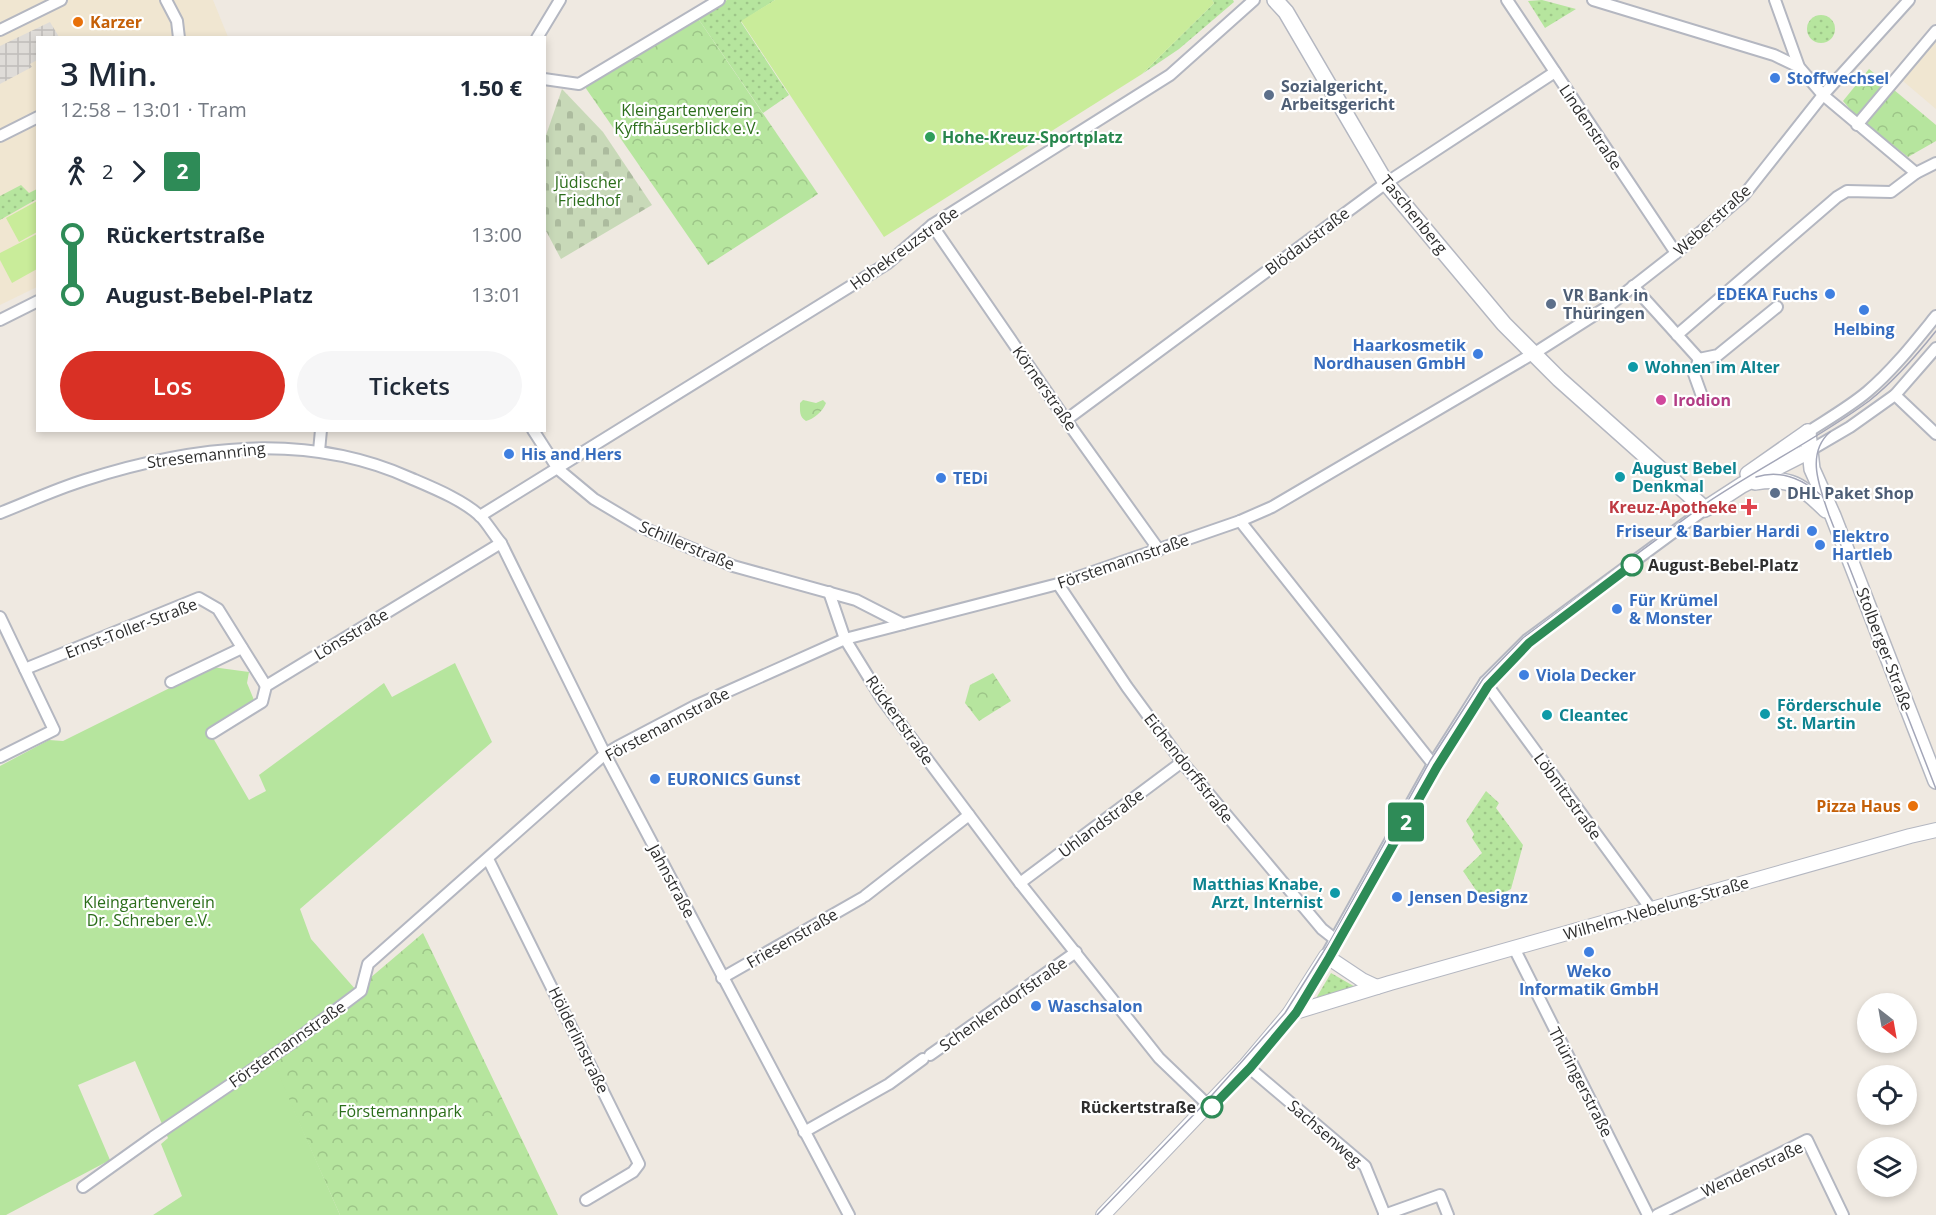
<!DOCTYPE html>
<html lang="de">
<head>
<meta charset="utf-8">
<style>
  :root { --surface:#fff; --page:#f6f6f7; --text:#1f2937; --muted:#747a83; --accent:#d93025 }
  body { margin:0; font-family:"Open Sans",sans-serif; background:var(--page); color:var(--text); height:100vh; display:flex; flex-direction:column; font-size:22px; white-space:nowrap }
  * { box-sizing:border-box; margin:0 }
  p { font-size:20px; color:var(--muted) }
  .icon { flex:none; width:33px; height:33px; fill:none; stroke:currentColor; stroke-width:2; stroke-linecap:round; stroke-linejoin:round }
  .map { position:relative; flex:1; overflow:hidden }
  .panel { position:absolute; left:36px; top:36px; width:510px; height:396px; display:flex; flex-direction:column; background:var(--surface); border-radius:0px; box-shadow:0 3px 9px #0003 }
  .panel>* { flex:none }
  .badge { padding:0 12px; border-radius:4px; font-size:21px; line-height:39px }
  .needle { width:39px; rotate:149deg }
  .buttons { position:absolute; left:1857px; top:993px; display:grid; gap:12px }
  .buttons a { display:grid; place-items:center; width:60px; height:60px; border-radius:50%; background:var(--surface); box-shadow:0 3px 9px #0003; font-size:30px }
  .map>.badge { position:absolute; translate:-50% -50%; box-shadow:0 0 0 3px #fff }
  .legs { display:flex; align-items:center; gap:9px; height:66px; padding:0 24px; font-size:20px }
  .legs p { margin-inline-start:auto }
  .summary { display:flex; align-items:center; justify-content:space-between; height:102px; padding:0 24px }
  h1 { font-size:33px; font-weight:600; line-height:45px }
  .action { display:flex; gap:12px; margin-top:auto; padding:12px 24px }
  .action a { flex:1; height:69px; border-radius:36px; background:var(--accent); color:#fff; font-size:24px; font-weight:600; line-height:69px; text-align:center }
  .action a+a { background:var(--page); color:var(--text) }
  ul { padding:0 24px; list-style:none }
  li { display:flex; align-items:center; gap:21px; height:60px; font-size:22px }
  li i { display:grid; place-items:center; width:9px; height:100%; margin:0 8px; background:currentColor }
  li i::after { content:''; width:15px; height:15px; margin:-8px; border:4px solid; border-radius:50%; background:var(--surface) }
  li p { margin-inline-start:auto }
  li:first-child i { background:linear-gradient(#0000 50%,currentColor 0) }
  li:last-child i { background:linear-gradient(currentColor 50%,#0000 0) }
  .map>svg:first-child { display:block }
  .education { fill:#f0e6d1 }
  .grass { fill:url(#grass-dots) }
  .cemetery { fill:url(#cemetery-stones) }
  .park { fill:url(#park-crowns) }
  .garden { fill:#b6e59e }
  .pitch { fill:#c9ec9a }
  .plaza { fill:url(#plaza-grid) }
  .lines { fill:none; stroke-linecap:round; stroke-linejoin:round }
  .minor-casing { stroke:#b4b7c1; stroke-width:14 }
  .tertiary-casing { stroke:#b4b7c1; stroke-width:16 }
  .secondary-casing { stroke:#b4b7c1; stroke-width:18 }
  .minor { stroke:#fff; stroke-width:10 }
  .tertiary { stroke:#fff; stroke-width:14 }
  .secondary { stroke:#fff; stroke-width:15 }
  .tram { stroke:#a3a6b8; stroke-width:1.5 }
  .line-1-casing { stroke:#fff; stroke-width:14 }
  .line-1 { stroke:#2e8b57; stroke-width:9 }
  .food-dot { fill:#e8710a; stroke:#fff; stroke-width:2 }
  .shop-dot { fill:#3f7fe0; stroke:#fff; stroke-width:2 }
  .service-dot { fill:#5c6f8a; stroke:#fff; stroke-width:2 }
  .leisure-dot { fill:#2e9e5b; stroke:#fff; stroke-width:2 }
  .culture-dot { fill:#0f9aa8; stroke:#fff; stroke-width:2 }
  .hotel-dot { fill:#d1479c; stroke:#fff; stroke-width:2 }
  .health-dot { fill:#e0444e; stroke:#fff; stroke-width:2 }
  .stop-1-dot { fill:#fff; stroke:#2e8b57; stroke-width:3 }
  .labels { text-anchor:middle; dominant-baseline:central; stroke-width:4.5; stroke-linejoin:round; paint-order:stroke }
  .food-label { font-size:16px; font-weight:bold; fill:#c56008; stroke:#fff; text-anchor:start }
  .shop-label { font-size:16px; font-weight:bold; fill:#366cbe; stroke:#fff; text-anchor:start }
  .service-label { font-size:16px; font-weight:bold; fill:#4e5e75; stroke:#fff; text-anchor:start }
  .park-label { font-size:16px; fill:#2c6e1b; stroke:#fff }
  .street-label { font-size:16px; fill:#2e2e2e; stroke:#fff }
  .leisure-label { font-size:16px; font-weight:bold; fill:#27864d; stroke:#fff; text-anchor:start }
  .culture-label { font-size:16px; font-weight:bold; fill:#0d838f; stroke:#fff; text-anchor:start }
  .hotel-label { font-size:16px; font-weight:bold; fill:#b23c85; stroke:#fff; text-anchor:start }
  .health-label { font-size:16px; font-weight:bold; fill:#be3a42; stroke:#fff; text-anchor:end }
  .stop-label { font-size:16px; font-weight:bold; fill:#2e2e2e; stroke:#fff; text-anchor:start }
</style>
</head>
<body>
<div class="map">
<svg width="1936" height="1215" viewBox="0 0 1936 1215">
  <defs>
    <pattern id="grass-dots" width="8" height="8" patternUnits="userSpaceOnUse" patternTransform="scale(1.5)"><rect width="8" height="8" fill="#b6e59e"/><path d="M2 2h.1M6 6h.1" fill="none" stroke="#9dc588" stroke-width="1.8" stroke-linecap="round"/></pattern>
    <pattern id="cemetery-stones" width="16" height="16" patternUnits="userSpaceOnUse" patternTransform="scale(1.5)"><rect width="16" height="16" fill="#c8d9b8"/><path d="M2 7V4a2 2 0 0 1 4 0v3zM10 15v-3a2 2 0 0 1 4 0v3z" fill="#acbb9e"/></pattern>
    <pattern id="park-crowns" width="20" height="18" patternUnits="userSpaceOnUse" patternTransform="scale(1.5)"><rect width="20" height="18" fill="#b6e59e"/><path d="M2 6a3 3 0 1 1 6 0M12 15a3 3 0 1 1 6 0" fill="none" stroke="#9dc588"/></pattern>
    <pattern id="plaza-grid" width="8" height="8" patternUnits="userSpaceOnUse" patternTransform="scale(1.5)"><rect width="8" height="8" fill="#dfdcd8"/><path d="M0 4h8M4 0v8" fill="none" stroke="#c0bdba"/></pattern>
  </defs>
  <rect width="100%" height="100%" fill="#efe9e1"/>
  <g class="education">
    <path d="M0,0h213l15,37 -190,1 -1,249 -37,18z"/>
    <path d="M1936,41v68l-33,-28z"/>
  </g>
  <g class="grass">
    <path d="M727,0h48l-34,22 48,73 -26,18 -66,-96z"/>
    <path d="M1212,0h21l1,2 -55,47 -37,25 72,-71z"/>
    <path d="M1542,0l34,9 -31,19 -17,-27z"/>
    <circle cx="1821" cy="29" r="14"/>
    <path d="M21,185l8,8 8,-4v10l-37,21v-24z"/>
    <path d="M1486,791l13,12 -3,5 27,37 -12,44 -13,7 -4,-1 -10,7 -21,-31 19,-18 -10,-15 2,-4 -8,-13z"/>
    <path d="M1331,973l26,15 -42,12z"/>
  </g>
  <path class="cemetery" d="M562,89l41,43 49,73 -91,54 -16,-30 -1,-88z"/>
  <g class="park">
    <path d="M697,17l121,177 -110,71 -123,-178z"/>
    <path d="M1869,69l67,56v16l-28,16 -52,-41 -13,-15z"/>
    <path d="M803,400l13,3 7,-3 3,3c-3,8 -12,16 -20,18 -7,-4 -6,-11 -6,-18z"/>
    <path d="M993,673l18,28 -32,20 -14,-18 5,-18z"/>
    <path d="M423,933l135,282h-218l-72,-162 88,-63z"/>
  </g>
  <path class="garden" d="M455,663l37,79 -192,167 11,30 45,51 -87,63 71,162h-187l29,-19 -21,-52 7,-6 -33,-77 -57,24 32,75 -104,55h-6v-449l49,-26 14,1 149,-74 37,5 -2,11 7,17 -45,31 40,69 17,-9 -7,-16 125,-92 8,14z"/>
  <g class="pitch">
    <path d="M775,0h437l2,3 -72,71 -258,163 -143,-216z"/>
    <path d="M37,201v31l-18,10 -13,-24z"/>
    <path d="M37,234v35l-25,14 -12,-23v-7z"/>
  </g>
  <path class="plaza" d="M50,22l9,15 -21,1 -1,22 -7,4 2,3 -32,17v-38z"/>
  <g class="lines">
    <defs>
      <g id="minor">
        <path d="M166,0l11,21 2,17"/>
        <path d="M1507,0l169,253"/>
        <path d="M1593,0l181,55 25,12"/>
        <path d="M1775,0l24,67 24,28 93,78"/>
        <path d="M0,30l61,-30"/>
        <path d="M537,38l23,-38"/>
        <path d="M544,79l35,5 140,-84"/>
        <path d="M1857,125l79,-94"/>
        <path d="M0,136l38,-19"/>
        <path d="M932,225l134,195 93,130"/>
        <path d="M1633,286l66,73"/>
        <path d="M0,320l38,-19"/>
        <path d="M1677,335l160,-138 10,-6 44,1 25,-19 20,-10"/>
        <path d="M1699,359l19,-4 59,-48"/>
        <path d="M1699,359l-5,15 9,25"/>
        <path d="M1895,395l41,39"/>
        <path d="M1066,420l320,-237 169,-111"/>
        <path d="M533,430l25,39 36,30 47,28 92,39 123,34 47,24"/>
        <path d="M1808,432c20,-13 41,-25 59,-40 26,-22 47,-49 69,-76"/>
        <path d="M319,451l2,-21"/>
        <path d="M1809,451l41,-24 45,-32 41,-47"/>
        <path d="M0,513c28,-11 56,-24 85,-33 106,-34 221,-49 325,-2 21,9 56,23 72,40 7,8 12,17 19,25l104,211 244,461"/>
        <path d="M480,516l408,-253 44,-38 238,-150 84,-75"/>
        <path d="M1240,521l193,243"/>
        <path d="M1058,584l69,103 55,75 140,167 14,11"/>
        <path d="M829,592l16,47 37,60 138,184 139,175 49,47"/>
        <path d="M0,617l54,113 -54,27"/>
        <path d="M25,669l174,-71 19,11 48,77"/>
        <path d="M171,682l71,-34"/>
        <path d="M1485,682l166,227"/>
        <path d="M212,733l50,-31 4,-16 235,-143"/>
        <path d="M488,859l151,305 -6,8 -47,28"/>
        <path d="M1020,883l162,-121"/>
        <path d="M865,896l104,-81"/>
        <path d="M1514,948l134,267"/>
        <path d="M1326,956l107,-192 52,-82 42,-42 178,-131"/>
        <path d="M722,978l140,-80"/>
        <path d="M930,1055l146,-103"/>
        <path d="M1246,1065l119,101 20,49"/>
        <path d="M804,1132l85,-48 34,-25"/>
        <path d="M83,1187l70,-50 143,-97 65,-49 7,-27 237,-210 12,-7 78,-41 150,-67 213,-55 182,-63 32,-14 269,-158 66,-42 69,-54 68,-58 79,-100 86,-95"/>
        <path d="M1384,1215l56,-20 8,20"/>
        <path d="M1657,1215l150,-75 36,75"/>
      </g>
      <g id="tertiary">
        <path d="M1289,1014l101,-31 520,-147 26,-6"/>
        <path d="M1103,1215l143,-150 43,-51 37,-58 36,24 15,7"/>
      </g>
      <g id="secondary">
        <path d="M1275,0l11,12 100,171 118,141 55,55 146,130 37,-24 67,-34"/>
        <path d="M1808,432l4,37 21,47 103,265"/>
        <path d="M1748,474l60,-42"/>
        <path d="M1755,482c35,-6 47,4 71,28"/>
      </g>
    </defs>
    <use href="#minor" class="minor-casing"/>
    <use href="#tertiary" class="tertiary-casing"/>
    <use href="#secondary" class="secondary-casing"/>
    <use href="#minor" class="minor"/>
    <use href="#tertiary" class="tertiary"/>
    <use href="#secondary" class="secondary"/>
    <g class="tram">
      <path d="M1830,432c-25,22 -10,56 -1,83l107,274"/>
      <path d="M1756,477c26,-8 49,3 68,21"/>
      <path d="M1233,1085l63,-72 14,-23"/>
      <path d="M1097,1215l108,-112 80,-90 44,-70 101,-182 53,-82 40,-41 179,-132c54,-37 114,-66 167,-105 25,-20 47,-45 67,-70"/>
    </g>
  </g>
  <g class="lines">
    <defs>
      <path id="line-1" d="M1212,1107l38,-39 46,-55 33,-55 108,-191 51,-81 41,-43 103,-78"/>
    </defs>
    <use href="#line-1" class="line-1-casing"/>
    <use href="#line-1" class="line-1"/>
  </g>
  <g class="food-dot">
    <circle cx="78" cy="22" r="6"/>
    <circle cx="1913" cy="806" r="6"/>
  </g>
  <g class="shop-dot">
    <circle cx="1775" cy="78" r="6"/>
    <circle cx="1830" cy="294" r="6"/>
    <circle cx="1864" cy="310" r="6"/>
    <circle cx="1478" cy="354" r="6"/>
    <circle cx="509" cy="454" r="6"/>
    <circle cx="941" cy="478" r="6"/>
    <circle cx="1812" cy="531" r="6"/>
    <circle cx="1820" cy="545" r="6"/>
    <circle cx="1617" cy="609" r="6"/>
    <circle cx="1524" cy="675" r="6"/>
    <circle cx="655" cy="779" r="6"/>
    <circle cx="1397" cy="897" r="6"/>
    <circle cx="1589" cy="952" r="6"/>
    <circle cx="1036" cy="1006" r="6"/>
  </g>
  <g class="service-dot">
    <circle cx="1269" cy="95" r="6"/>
    <circle cx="1551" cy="304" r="6"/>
    <circle cx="1775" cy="493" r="6"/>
  </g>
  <circle class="leisure-dot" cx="930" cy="137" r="6"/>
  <g class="culture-dot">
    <circle cx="1633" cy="367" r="6"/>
    <circle cx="1620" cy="477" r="6"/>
    <circle cx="1765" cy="714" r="6"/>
    <circle cx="1547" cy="715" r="6"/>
    <circle cx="1335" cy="893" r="6"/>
  </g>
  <circle class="hotel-dot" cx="1661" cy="400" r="6"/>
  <path class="health-dot" d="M1746 498h6v6h6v6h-6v6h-6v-6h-6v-6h6z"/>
  <g class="stop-1-dot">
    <circle cx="1632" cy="565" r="10"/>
    <circle cx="1212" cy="1107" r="10"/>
  </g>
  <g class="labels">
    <g class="food-label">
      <text x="90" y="22">Karzer</text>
      <text x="1901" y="806" text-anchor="end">Pizza Haus</text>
    </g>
    <g class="shop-label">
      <text x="1787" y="78">Stoffwechsel</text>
      <text x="1818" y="294" text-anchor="end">EDEKA Fuchs</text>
      <text x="1864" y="329" text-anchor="middle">Helbing</text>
      <text x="1466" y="345" text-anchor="end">Haarkosmetik<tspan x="1466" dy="18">Nordhausen GmbH</tspan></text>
      <text x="521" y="454">His and Hers</text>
      <text x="953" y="478">TEDi</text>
      <text x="1800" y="531" text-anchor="end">Friseur &amp; Barbier Hardi</text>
      <text x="1832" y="536">Elektro<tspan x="1832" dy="18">Hartleb</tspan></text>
      <text x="1629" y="600">Für Krümel<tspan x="1629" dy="18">&amp; Monster</tspan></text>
      <text x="1536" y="675">Viola Decker</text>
      <text x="667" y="779">EURONICS Gunst</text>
      <text x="1409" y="897">Jensen Designz</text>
      <text x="1589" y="971" text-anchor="middle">Weko<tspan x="1589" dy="18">Informatik GmbH</tspan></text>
      <text x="1048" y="1006">Waschsalon</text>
    </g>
    <g class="service-label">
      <text x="1281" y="86">Sozialgericht,<tspan x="1281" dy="18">Arbeitsgericht</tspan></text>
      <text x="1563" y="295">VR Bank in<tspan x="1563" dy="18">Thüringen</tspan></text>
      <text x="1787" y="493">DHL Paket Shop</text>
    </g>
    <g class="park-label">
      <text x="687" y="110">Kleingartenverein<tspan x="687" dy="18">Kyffhäuserblick e.V.</tspan></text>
      <text x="589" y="182">Jüdischer<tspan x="589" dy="18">Friedhof</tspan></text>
      <text x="149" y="902">Kleingartenverein<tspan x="149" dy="18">Dr. Schreber e.V.</tspan></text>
      <text x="400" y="1111">Förstemannpark</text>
    </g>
    <g class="street-label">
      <text transform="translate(1591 127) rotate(56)">Lindenstraße</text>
      <text transform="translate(1414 214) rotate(51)">Taschenberg</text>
      <text transform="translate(1712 220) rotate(-42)">Weberstraße</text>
      <text transform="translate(1307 241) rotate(-37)">Blödaustraße</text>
      <text transform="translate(904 248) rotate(-36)">Hohekreuzstraße</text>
      <text transform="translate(1045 388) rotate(55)">Körnerstraße</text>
      <text transform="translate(206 455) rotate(-7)">Stresemannring</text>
      <text transform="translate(687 545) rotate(23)">Schillerstraße</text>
      <text transform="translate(1123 561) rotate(-19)">Förstemannstraße</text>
      <text transform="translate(131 628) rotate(-21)">Ernst-Toller-Straße</text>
      <text transform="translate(351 634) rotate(-31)">Lönsstraße</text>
      <text transform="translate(1885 649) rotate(69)">Stolberger Straße</text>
      <text transform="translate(900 720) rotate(55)">Rückertstraße</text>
      <text transform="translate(667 724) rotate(-28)">Förstemannstraße</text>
      <text transform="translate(1189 768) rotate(52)">Eichendorffstraße</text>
      <text transform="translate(1568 796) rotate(54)">Löbnitzstraße</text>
      <text transform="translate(1101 823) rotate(-37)">Uhlandstraße</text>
      <text transform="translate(672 881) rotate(62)">Jahnstraße</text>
      <text transform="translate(1656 908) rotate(-16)">Wilhelm-Nebelung-Straße</text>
      <text transform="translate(792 938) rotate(-30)">Friesenstraße</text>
      <text transform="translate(1003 1004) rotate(-35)">Schenkendorfstraße</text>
      <text transform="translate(579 1040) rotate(64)">Hölderlinstraße</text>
      <text transform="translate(287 1044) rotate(-35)">Förstemannstraße</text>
      <text transform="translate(1581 1082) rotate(63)">Thüringerstraße</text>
      <text transform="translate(1325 1133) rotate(41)">Sachsenweg</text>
      <text transform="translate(1752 1169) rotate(-25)">Wendenstraße</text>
    </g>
    <g class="leisure-label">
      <text x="942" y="137">Hohe-Kreuz-Sportplatz</text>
    </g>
    <g class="culture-label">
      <text x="1645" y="367">Wohnen im Alter</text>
      <text x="1632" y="468">August Bebel<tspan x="1632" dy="18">Denkmal</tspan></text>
      <text x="1777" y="705">Förderschule<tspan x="1777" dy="18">St. Martin</tspan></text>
      <text x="1559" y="715">Cleantec</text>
      <text x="1323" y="884" text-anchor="end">Matthias Knabe,<tspan x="1323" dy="18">Arzt, Internist</tspan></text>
    </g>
    <g class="hotel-label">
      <text x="1673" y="400">Irodion</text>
    </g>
    <g class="health-label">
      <text x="1737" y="507">Kreuz-Apotheke</text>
    </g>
    <g class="stop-label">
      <text x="1648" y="565">August-Bebel-Platz</text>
      <text x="1196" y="1107" text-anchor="end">Rückertstraße</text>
    </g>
  </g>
</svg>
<div class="buttons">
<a><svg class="needle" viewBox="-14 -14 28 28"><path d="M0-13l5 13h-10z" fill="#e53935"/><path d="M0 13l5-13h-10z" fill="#747a83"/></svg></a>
<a><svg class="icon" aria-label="locate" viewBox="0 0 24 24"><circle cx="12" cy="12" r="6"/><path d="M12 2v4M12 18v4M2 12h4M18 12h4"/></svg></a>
<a><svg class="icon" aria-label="layers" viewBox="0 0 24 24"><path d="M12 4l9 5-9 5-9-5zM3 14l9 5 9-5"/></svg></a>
</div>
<b class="badge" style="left:1406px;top:822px;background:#2e8b57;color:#fff">2</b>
<section class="panel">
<div class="summary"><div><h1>3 Min.</h1><p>12:58 – 13:01 · Tram</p></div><b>1.50 €</b></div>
<div class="legs"><svg class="icon" aria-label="walk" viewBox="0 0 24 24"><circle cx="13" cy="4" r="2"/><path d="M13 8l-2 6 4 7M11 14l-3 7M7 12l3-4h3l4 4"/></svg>2<svg class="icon" aria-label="forward" viewBox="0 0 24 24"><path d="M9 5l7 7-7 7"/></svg><b class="badge" style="background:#2e8b57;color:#fff">2</b></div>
<ul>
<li><i style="color:#2e8b57"></i><b>Rückertstraße</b><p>13:00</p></li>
<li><i style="color:#2e8b57"></i><b>August-Bebel-Platz</b><p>13:01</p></li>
</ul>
<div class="action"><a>Los</a><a>Tickets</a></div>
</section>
</div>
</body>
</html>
